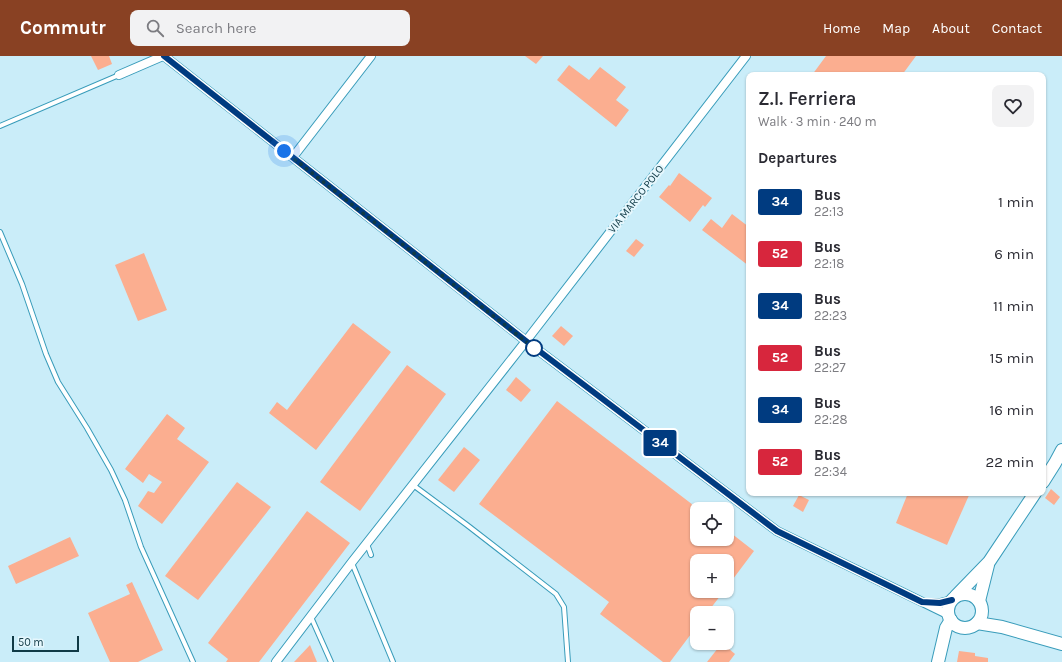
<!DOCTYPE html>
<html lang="en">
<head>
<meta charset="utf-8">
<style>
  :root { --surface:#fff; --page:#f2f2f3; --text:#2b2b33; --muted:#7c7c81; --accent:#894123 }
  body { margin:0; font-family:Karla,sans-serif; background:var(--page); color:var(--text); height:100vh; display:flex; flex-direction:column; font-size:15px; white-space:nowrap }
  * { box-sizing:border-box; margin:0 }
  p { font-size:13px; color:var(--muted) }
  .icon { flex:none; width:22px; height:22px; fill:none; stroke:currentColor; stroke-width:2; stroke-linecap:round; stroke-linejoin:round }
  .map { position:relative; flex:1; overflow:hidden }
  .sheet { position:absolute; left:746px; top:16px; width:300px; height:424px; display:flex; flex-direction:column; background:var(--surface); border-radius:8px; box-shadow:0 1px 3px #0004 }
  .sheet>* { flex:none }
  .badge { padding:0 8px; border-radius:3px; font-size:14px; line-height:26px }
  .fabs { position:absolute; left:690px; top:446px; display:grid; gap:8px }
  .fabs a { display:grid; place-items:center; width:44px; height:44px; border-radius:8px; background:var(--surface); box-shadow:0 1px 3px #0004; font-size:20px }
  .scale { position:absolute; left:12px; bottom:10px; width:67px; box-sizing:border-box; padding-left:4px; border:2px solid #103a46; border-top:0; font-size:11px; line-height:14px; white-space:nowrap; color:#103a46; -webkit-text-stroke:3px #e5f7fd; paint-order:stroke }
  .you { position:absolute; width:20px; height:20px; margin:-10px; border:3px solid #fff; border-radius:50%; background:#1a73e8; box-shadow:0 0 0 6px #1a73e833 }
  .map>.badge { position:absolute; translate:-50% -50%; box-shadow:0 0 0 2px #fff }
  h2 { padding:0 12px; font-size:15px; line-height:36px }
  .round { display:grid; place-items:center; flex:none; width:42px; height:42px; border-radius:8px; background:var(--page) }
  .head { display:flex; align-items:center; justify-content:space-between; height:68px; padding:0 12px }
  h1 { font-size:19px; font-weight:600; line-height:30px }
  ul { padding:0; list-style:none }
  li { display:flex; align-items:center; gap:12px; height:52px; padding:0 12px }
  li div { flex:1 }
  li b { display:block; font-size:15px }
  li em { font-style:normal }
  li .badge { min-width:44px; font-weight:700; text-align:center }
  header { display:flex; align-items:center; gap:24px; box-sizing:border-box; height:56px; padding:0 20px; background:var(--accent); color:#fff }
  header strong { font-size:19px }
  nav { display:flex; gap:22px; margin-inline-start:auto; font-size:14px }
  .search { width:280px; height:36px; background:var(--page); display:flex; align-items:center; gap:10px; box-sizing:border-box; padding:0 14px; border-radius:8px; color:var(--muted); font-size:15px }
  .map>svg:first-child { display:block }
  .building { fill:#fbae90 }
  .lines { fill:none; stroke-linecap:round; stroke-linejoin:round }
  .lane-casing { stroke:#399cba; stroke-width:6 }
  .street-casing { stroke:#399cba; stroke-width:10 }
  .secondary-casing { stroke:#399cba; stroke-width:14 }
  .lane { stroke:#fff; stroke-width:4 }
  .street { stroke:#fff; stroke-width:8 }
  .secondary { stroke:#fff; stroke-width:12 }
  .line-casing { stroke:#fff; stroke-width:9 }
  .line { stroke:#003b80; stroke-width:6 }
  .walk { stroke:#103a46; stroke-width:4; stroke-dasharray:0 7.2 }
  .stop-dot { fill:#fff; stroke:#003b80; stroke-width:2 }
  .labels { text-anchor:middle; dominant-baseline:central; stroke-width:4; stroke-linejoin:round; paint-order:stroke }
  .street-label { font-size:11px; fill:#103a46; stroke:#e5f7fd }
</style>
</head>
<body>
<header>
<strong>Commutr</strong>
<div class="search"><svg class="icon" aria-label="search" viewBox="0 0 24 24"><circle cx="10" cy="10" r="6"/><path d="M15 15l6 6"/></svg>Search here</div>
<nav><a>Home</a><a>Map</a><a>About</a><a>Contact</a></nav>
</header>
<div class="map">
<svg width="1062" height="606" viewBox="0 0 1062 606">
  <rect width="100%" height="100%" fill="#caedf9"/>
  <g class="building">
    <path d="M91,0h18l3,8 -14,6z"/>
    <path d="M525,0h18l-7,8z"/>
    <path d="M826,0h90l-14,19h-90z"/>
    <path d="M569,9l20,15 11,-13 26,20 -10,13 13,10 -13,17 -59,-47z"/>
    <path d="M679,117l33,25 -7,9 -2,-2 -13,17 -31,-25 10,-12 1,1z"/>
    <path d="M732,158l17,13v39l-47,-36 9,-11 11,9z"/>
    <path d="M636,183l8,6 -10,12 -8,-6z"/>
    <path d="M144,197l23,57 -29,11 -23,-56z"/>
    <path d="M353,267l38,29 -75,98 -47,-37 8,-11 10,8z"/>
    <path d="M561,270l12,10 -9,10 -12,-10z"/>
    <path d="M407,309l39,29 -86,117 -40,-29z"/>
    <path d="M516,321l15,13 -10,12 -15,-12z"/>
    <path d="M557,345l140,107v31h30v-9l27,21 -27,36v-26h-30v30h27l-17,22h-10v13l-27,36h-7l-63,-48 9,-12 -130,-98z"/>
    <path d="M167,358l18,14 -8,11 32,23 -47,62 -24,-18 10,-15 6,2 8,-11 -13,-8 -6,9 -18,-14z"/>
    <path d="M464,391l16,13 -26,32 -16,-12z"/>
    <path d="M237,426l34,25 -73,93 -33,-24z"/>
    <path d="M1051,433l9,8 -6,8 -9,-7z"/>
    <path d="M908,437h62l-23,52 -51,-22z"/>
    <path d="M799,439l10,5 -6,12 -10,-6z"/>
    <path d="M307,455l43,32 -91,119h-33l2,-3 -20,-16z"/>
    <path d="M70,481l9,19 -63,28 -8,-18z"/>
    <path d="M132,526l31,68 -25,12h-28l-22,-49 42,-19 -4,-9z"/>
    <path d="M722,587l13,11 -6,8h-22z"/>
    <path d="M310,589l7,17h-23z"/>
    <path d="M959,595l16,2v3l13,2v4h-31z"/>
  </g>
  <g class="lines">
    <defs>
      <g id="lane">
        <path d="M0,70l119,-51"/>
        <path d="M0,176l22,52 24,70 12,28 29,46 24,42 14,30 16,47 52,115"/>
        <path d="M413,429l54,40 89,69 8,13 4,55"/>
        <path d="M367,488l4,11"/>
        <path d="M352,507l41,99"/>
        <path d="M311,561l20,45"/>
      </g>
      <g id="street">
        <path d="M164,0l362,285 251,190 172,84"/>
        <path d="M119,19l44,-19"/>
        <path d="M293,101l78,-101"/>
        <path d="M927,547h13l12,-3"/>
        <path d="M276,606l76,-100 174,-221 220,-285"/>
      </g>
      <g id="secondary">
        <path d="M1043,426l12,-19 7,-13"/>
        <circle cx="965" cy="555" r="17"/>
        <path d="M956,540l33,-34 46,-69"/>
        <path d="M979,545l9,-36"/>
        <path d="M977,567l25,4 60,17"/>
        <path d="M938,606l8,-34 5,-8"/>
      </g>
    </defs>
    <use href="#lane" class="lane-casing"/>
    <use href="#street" class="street-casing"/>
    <use href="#secondary" class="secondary-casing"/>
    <use href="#lane" class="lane"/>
    <use href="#street" class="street"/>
    <use href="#secondary" class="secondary"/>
  </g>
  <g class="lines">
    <defs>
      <path id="line" d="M164,0l362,285 251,190 145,71 18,1 12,-3"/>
    </defs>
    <use href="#line" class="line-casing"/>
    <use href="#line" class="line"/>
    <path class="walk" d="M284,95l250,197"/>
  </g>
  <circle class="stop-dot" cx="534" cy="292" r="8"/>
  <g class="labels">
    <g class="street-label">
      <text transform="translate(636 143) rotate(-52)">VIA MARCO POLO</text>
    </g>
  </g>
</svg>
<div class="fabs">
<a><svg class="icon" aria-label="locate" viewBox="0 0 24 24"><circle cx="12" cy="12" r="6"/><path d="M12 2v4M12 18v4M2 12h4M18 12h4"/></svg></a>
<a>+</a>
<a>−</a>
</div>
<div class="scale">50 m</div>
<div class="you" style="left:284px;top:95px"></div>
<b class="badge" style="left:660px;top:387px;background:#003b80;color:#fff">34</b>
<section class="sheet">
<div class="head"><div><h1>Z.I. Ferriera</h1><p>Walk · 3 min · 240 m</p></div><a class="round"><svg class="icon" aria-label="heart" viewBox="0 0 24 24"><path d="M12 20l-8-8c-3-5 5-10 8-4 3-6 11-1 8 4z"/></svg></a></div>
<h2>Departures</h2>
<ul>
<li><span class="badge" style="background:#003b80;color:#fff">34</span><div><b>Bus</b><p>22:13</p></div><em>1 min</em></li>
<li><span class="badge" style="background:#d7263d;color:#fff">52</span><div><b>Bus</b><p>22:18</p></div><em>6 min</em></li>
<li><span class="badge" style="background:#003b80;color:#fff">34</span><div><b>Bus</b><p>22:23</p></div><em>11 min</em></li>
<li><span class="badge" style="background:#d7263d;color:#fff">52</span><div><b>Bus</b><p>22:27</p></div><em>15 min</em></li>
<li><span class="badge" style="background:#003b80;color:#fff">34</span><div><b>Bus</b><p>22:28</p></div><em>16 min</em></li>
<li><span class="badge" style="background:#d7263d;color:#fff">52</span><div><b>Bus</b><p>22:34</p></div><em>22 min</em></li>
</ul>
</section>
</div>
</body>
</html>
